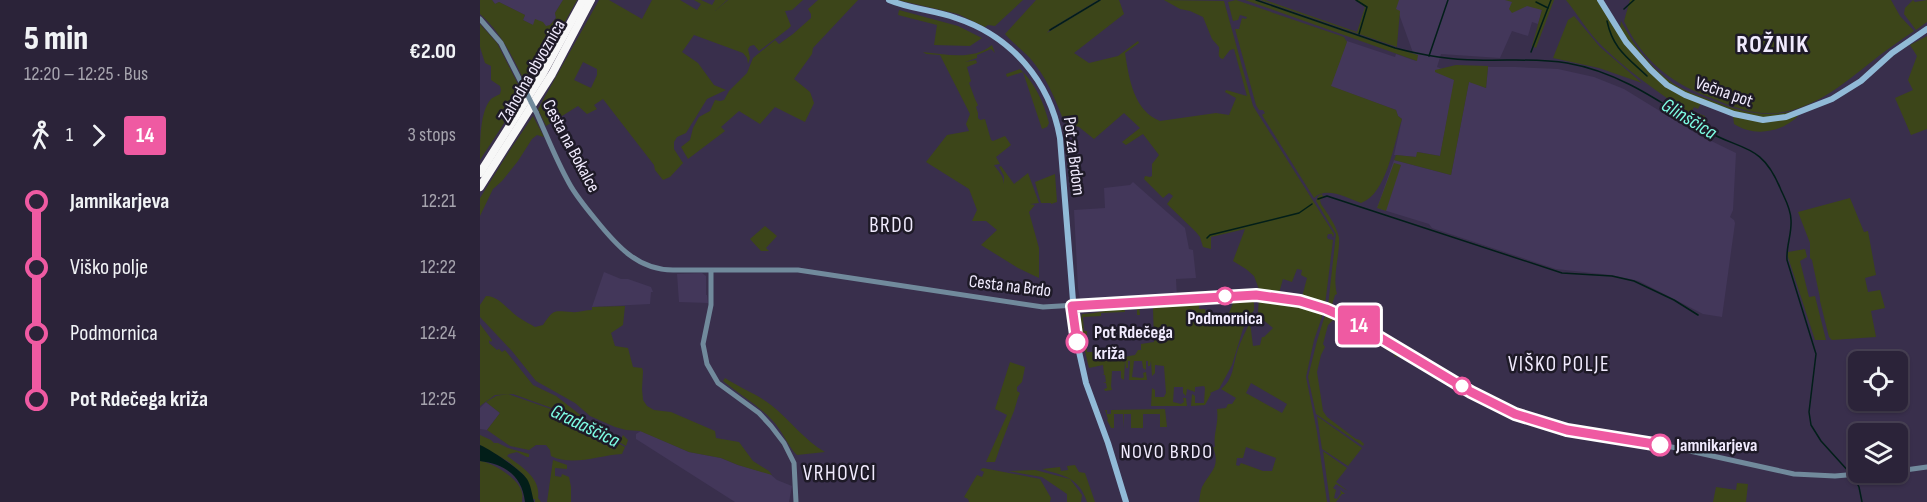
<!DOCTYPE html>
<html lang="en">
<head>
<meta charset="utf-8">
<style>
  :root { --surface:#2b2339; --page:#372f44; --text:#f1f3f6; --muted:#a6a4ae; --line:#474053 }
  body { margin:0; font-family:"Sofia Sans Condensed",sans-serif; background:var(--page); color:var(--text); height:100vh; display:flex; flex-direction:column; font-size:22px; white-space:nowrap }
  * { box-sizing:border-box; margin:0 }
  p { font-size:20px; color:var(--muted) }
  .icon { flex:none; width:33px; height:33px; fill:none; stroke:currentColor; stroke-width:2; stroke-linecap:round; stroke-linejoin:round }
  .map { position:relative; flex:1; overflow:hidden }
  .details { display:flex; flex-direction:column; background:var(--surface); width:480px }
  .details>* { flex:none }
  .badge { padding:0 12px; border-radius:4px; font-size:21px; line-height:39px }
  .fabs { position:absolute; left:1368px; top:351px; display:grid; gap:12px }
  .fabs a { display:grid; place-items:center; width:60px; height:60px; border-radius:9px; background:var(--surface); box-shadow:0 2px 4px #0004,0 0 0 2px var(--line); font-size:30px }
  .map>.badge { position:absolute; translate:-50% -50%; box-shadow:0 0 0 3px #fff }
  .legs { display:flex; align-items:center; gap:9px; height:66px; padding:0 24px; font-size:20px }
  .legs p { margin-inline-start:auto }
  .summary { display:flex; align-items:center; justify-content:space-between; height:102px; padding:0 24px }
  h1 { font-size:33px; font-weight:800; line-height:45px }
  ul { padding:0 24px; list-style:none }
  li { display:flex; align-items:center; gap:21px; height:66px; font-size:22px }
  li i { display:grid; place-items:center; width:9px; height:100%; margin:0 8px; background:currentColor }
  li i::after { content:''; width:15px; height:15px; margin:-8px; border:4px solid; border-radius:50%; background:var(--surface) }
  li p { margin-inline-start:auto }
  li:first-child i { background:linear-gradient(#0000 50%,currentColor 0) }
  li:last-child i { background:linear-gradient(currentColor 50%,#0000 0) }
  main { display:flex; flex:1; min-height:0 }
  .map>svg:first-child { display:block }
  .built { fill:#43375a }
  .green { fill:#3c4519; fill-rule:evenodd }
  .water { fill:#021e19 }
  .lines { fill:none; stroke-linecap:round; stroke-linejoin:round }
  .stream { stroke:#021e19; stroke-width:1.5 }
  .tertiary { stroke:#718a9c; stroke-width:5 }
  .secondary { stroke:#91bad7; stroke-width:6 }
  .motorway { stroke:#f7f7f7; stroke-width:8 }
  .tertiary-bridge { stroke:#718a9c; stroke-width:5 }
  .line-1-casing { stroke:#fff; stroke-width:14 }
  .line-1 { stroke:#ef5aa2; stroke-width:9 }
  .stop-1-dot { fill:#fff; stroke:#ef5aa2; stroke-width:3 }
  .labels { text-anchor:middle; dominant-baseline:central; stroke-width:5; stroke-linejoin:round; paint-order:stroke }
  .street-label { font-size:18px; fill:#f1ebfe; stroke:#1e1a27 }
  .stop-label { font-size:18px; font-weight:bold; fill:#f1ebfe; stroke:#1e1a27; text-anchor:start }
  .water-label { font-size:20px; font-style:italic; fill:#7dfce3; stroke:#1e1a27 }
  .neighbourhood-label { font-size:20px; letter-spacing:1.5px; fill:#f1ebfe; stroke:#1e1a27 }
  .quarter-label { font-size:21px; letter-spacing:1.5px; fill:#f1ebfe; stroke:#1e1a27 }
  .district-label { font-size:24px; font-weight:bold; letter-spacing:1.5px; fill:#f1ebfe; stroke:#1e1a27 }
</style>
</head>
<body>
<main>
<section class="details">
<div class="summary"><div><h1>5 min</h1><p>12:20 – 12:25 · Bus</p></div><b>€2.00</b></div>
<div class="legs"><svg class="icon" aria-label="walk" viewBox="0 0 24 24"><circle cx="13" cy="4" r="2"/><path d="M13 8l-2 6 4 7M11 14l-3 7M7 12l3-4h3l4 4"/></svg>1<svg class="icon" aria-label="forward" viewBox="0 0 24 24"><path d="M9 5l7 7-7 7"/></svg><b class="badge" style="background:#ef5aa2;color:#fff">14</b><p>3 stops</p></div>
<ul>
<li><i style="color:#ef5aa2"></i><b>Jamnikarjeva</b><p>12:21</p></li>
<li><i style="color:#ef5aa2"></i><span>Viško polje</span><p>12:22</p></li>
<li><i style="color:#ef5aa2"></i><span>Podmornica</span><p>12:24</p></li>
<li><i style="color:#ef5aa2"></i><b>Pot Rdečega križa</b><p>12:25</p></li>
</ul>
</section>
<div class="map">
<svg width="1447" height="502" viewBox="0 0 1447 502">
  <rect width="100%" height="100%" fill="#392f4c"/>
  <g class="built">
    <path d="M12,0h71l-8,13 1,4 -6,9h-5l-12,-1 -10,-5 2,-5 -26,-13 -4,2z"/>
    <path d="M918,0h120l24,10 -4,14 -6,-2 -4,14 -16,-5 -12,27 -59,-4 -4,13 19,7 -16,82 -22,-4 -1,5 -23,-2 8,-36 -4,-3 -2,-6 -66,-24 17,-45 48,16 1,-3 20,7 -17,-47 -4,-4z"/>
    <path d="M1008,67h27l43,2 36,8 30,12 75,46 37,18 -3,57 -3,7 4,3 1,3 -13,94 -19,-3 -64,-33 -28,-6 -55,-6 -124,-41 -3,-4 -52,-16 17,-48 57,15 18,-94 17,7z"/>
    <path d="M653,182l52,46 4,21 4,1 3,28 -20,1 1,18 -97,2 -2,-11 -4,-78 31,-2 -1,-20 26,-3z"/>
    <path d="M124,272l17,7h7l23,8 2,5h-2l-1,12 -58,3z"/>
    <path d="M222,273l4,3v19h1l1,8 -29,-1 -2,-28z"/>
    <path d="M6,402l14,11 -13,17 -7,-1v-21z"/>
    <path d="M161,431l48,21 32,6 17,7 32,9 7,6 15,6 -3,16h-54l-99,-63v-5z"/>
  </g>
  <g class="green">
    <path d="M0,0h12l3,4 4,-2 26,13 -2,5 10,5 2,-6 8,3 3,4 4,-1 6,-7 -1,-5 8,-13h14l-49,89c-13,-27 -25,-55 -48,-75z"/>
    <path d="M119,0h10l33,19 10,-19h28l17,10 4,-6 -7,-4h7l11,5 3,-5h12l-12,11 13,-11h75l-11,10 -7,1 6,15 -3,3 -29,22 -5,-6 -4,1 -2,3 2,9 -2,6 -1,-6 -4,-5 -49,-18 -12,17 16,11 16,22 12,5 -19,9 -21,34 -9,4 -3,5v7l9,14 -13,14 -7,3 -8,-10 -1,-5 -51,-66 -9,6 3,4 -10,5 -9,-8 -32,20 -8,-17zM103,62l14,7v6l-6,13 -17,-8z"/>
    <path d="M338,0h40l-45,48 -1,6 -18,25 16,13 4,11 -9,19 -30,-15 -15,17 -21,-13 -18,16 4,4 -37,28 -7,-12 9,-7 3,-12 6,-11 11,-6 5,-11 5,1 4,-1 5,-9 18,-18 6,-15 22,-18 4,4 14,-10 18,-16v-4l-3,-5z"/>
    <path d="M418,0h125l-28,26 -7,-1 -3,2 -27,-13z"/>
    <path d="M556,0h62l-48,29 -3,4 54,-33h18l5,14 -50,39 15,10 29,-7 20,-15 1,2 -14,10c4,26 9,58 35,68l56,-8 13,2 7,-17 -11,-6 1,-2 21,6 -13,-47 -4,1 -7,9c-7,-2 -3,-7 -4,-12l-7,-8 -9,-22 -13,-6 -10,-2 -16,-9 60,1 29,105 81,128 -1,4 -1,-4h-4l-1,3 1,2 5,1 -8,65 -23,-8 5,-19 -6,-3 1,-5 -5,-1 -5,13 -9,-3 -4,14 -19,-1 -6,-16 -8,-7 -13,-8 12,-32 -34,8v12l-8,-2 -3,-10 -4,-5 -29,-28 6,-8 -4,-3 -6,5 -19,-19 1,-3 5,1 2,-1v-12l7,-9 -16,-21 -17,11 -4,-3 18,-14 -16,-15 -30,26 -15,-12 -15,-5c-9,-24 -18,-46 -35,-65 -8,-8 -17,-15 -24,-23z"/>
    <path d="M756,0l108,37 3,5 -16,44 65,24 2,6 4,3c-8,23 -15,75 -41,84 -14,-5 -35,-17 -47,-5l-52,-83 3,-2 -2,-3h-4l-3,-5 -21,-76h4l3,-11 4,1 1,-2 -7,-2 -2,5 -5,1 -5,-19z"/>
    <path d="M765,0h9l124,43 40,12 -1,6z"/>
    <path d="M780,0h5l92,32 8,-25 -10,-7h44l-3,9 4,2 -3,34v2z"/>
    <path d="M1025,0h49l-18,48 -4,-2 10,-36 -15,-4 -15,7 -3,-4 3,-7z"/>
    <path d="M1086,0h32l52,72 51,31 -3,6 -4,-2 -2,4 13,5 2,9c-36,-24 -73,-48 -104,-78 -14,-13 -25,-32 -37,-47z"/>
    <path d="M1150,0h261l9,16 14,15c-12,8 -23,16 -34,24 -36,28 -76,66 -126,57 -17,-3 -32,-10 -48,-16 -38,-15 -65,-38 -82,-75z"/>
    <path d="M1433,0l2,2 12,-2v22l-11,8 -12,-16 1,-6z"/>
    <path d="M419,10l59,16 24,12 -12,8 -36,-1 3,-20 -39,-10z"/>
    <path d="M1094,16l26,31 42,36 -43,-15 -46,-10 15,-38z"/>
    <path d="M1141,21c14,27 35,54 62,68 10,5 20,8 30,12 31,12 53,17 86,9 -7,2 -15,6 -22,7 -27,5 -95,-21 -115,-39 -17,-15 -30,-32 -42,-49z"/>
    <path d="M0,24l17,19 26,51 -43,66c0,-19 0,-49 11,-61 2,-2 6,-3 9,-5l1,-4 -1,-4 -9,-6v-14l-6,-3 -5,-16z"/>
    <path d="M1447,36v93l-16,6 -16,-37 18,-8 -5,-10 9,-24 -7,-11z"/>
    <path d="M512,45l3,8 -4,-4 -14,6v3l-12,4 11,-2 1,3 -10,4 4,14 -2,2 6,16 3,6 -2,2 2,6v5l2,2 5,-1 6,21 2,1 12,-5 6,9 -15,12 4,7 -6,1c4,6 9,10 10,19v-8l-5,-9 2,-1 13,18 14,-11 11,30 -9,1 5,1 -6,7 10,36v30l-21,-10 -37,-23 16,-15 -11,-9h-14l5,-11 -8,-21 -43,-27 21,-27 22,-4 -3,-7 4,-10 -30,-59 -14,-1 -3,-2c22,2 50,9 69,-7z"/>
    <path d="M976,65l32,1v1l-2,21 -17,-6 -18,93 -57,-15 2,-5 20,2 1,-5 23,4 14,-76 -19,-8v-2z"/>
    <path d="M540,69c15,14 24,34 29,54l-2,4 -5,2 -19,-57 -16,5 -1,-3z"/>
    <path d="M1319,115c-17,18 -45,22 -65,9l-1,-8 49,4z"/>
    <path d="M53,116l11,21 -7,-2 -5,4 -14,22 -16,20 -9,8 -13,27v-18l30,-48z"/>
    <path d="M914,163l7,2 -15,46 -9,-3z"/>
    <path d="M575,174l2,28 -6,2v-1h-10l-6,-21z"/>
    <path d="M842,194l1,3 3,-1 -6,4 1,4c6,9 16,22 18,34 1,17 -7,38 -2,56l-2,1 -3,10 3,2 -2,1 -5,-2 8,-72 -20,-33 2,-5z"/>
    <path d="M1370,198l14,34 4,-1 8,44 -11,3 3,14 12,-2 5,18 -14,3 5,26 -44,3 -3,-3 -9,-36v-3l-8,-38 -2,-2v-15l-12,-31z"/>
    <path d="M285,226l12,10 -11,12 3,3h-8l-11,-12z"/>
    <path d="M1325,249l2,8 -7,4 9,36 6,-1 11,44h-11l-27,-83v-5z"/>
    <path d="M6,296c13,0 22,14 32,21 6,4 12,7 17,10l8,-2c11,-16 10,-14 29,-13 6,1 13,-2 20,-2v-3l33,-1 -2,19 -12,8 4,13 13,2 5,19 9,1 1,3 -1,18 1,11 4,6 7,4 17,2 44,19 1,7 23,4 14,19 16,10 3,4 -34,-10 -17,-7 -32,-6 -49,-21 -14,-1 -11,-3 -25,-11 -15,-13 -39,-22 -24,-30 -32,-34v-12z"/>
    <path d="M770,298l4,4v8l-11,19 -11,36 -13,24 -9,4 1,1 -6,11 -14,1 1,-12 3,2v7h9l1,-15 -1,-2 -9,1v5l-8,-3 -1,7 -3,-3v-6h-9l-1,15 8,2 3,-2 -1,-4h3l1,8h-36l1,-18 3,2v7h9l2,-4 -2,-27 -9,-1v8l-3,3 -1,-15 -1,5h-2v-5h-2v9l-3,-2 -1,-7h-8l-2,16 10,1 2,-1 -1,-4 3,-1 1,8h-18l1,-19h-2v7h-2l-1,-7 -1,19 -3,-2v-7h-9l-1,15 1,4 -7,1 -1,-2 3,-1 -1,-5h-3l3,-1 -1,-7 -3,-1h2l-1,-9 -14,3c-3,-14 -11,-41 -7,-54 14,0 28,-5 42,-7l1,5 -24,1v3l-18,1 1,14h3v4l-4,1h3l1,16h13v4c9,5 24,1 35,-1l3,-5h3v-6l13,-2 -1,-34 -14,-1 1,8h-3v-6l3,-3 59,-3v6h6l2,11 13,4 5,-2 9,-21z"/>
    <path d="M779,298l19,1 46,12 -10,29 -8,37 11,55 10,70h-128c1,-5 1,-10 3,-15 8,-16 19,-19 11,-40h2c-2,-13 4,-23 2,-38l9,-1 2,-4h4l4,-6 -15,-9c13,-10 12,-25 17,-40 3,-9 8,-18 12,-27l3,24 7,-1 2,-8h2l9,-9 -12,-10 1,-2 -4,-4zM771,383l36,21 -5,9 -36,-20zM766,447l30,11 -4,13h-9l-22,-8 -2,3 -3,-1 1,-7h6z"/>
    <path d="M846,312l37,18 34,24v3l-3,-1 1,-2 -10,-5v-3l-42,-24 -1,3 -9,-5 -5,5 -5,19 2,3 -4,8 -4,17 6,39 4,6 29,22 4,1 4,4 -1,2 -47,-32 -8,-37 9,-36z"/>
    <path d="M0,324l12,16 -1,2 -2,-2v3l8,7 2,-1 3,3 3,-2 28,35 23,11 31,24 18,7v4l16,8 2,-4 5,5 -2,6 -58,-32 -55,-20 -18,1 -15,11z"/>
    <path d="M530,362l15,5 -3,15 -5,5v4l3,2c-3,6 -4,12 -6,18 -7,17 -13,33 -19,51h-9l21,-47 -12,-6z"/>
    <path d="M245,378c15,10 32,16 46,27 19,15 33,35 54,47l-28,3c-8,-7 -15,-25 -25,-35 -14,-15 -33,-26 -49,-39z"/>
    <path d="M28,394l60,21 57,32 -3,7c-23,1 -49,13 -71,2l-1,-6 -4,-5h-10l-7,5 -19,-4 -23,-16 13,-17 -14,-11 10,-6z"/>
    <path d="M685,409l2,18h-7v-13h-17v14h-12v-14h-7v14l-1,-14h-9v14h-3l-4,-8 1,-1 -3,-9h2v4h4v-4z"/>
    <path d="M837,416l45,32 -14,18 -26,-17z"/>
    <path d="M0,435l11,5 3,3h4l10,5 21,6v3h-2l-10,-5 -8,2 -2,2c15,11 34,22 31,42l3,4h-6v-3h-2l-9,-24 -15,-13 -29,-17z"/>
    <path d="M843,451l24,17 -11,14 12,9 -12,-7 -3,4 3,2 -2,8 3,1 4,-6 -1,-3 5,4h-3l-6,8h-6z"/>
    <path d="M73,460l14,5v4l-12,-1v8l6,1 1,-3 7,3 2,10v15h-24z"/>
    <path d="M0,461c12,1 40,18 42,32 1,3 0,6 0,9h-42z"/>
    <path d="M595,465l4,7 6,1 10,29h-8c-8,-25 -23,-26 -45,-33l18,-2 1,4 7,-1 -1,-4z"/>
    <path d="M503,468l57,11 11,19 -1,4h-81l-1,-3 -4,-2 13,-22 5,2 2,-5 -4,-2z"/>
    <path d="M555,470l35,9 12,16 -1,7h-14v-8l-25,-17 -34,-6z"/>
    <path d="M1257,483l11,1 -2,18h-33l3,-15 20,3z"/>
  </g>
  <path class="water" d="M0,445c11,5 40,24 47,34 4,6 5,16 7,23h-9c-3,-27 -21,-38 -45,-41z"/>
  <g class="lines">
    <g class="stream">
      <path d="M776,0l139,48c27,7 53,12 81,12 31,1 61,-2 91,3 52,9 92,38 135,65 37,24 59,12 79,62 4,9 10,19 10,30 1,14 -5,26 -4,40l29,94 -7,58 2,13 10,16 29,32"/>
      <path d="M876,0l11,7 -8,27"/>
      <path d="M1056,2l12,6"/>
      <path d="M1144,9l10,-9"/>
      <path d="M1127,21c6,28 20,36 40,55"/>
      <path d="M570,30l50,-30"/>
      <path d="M1051,52l20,-52"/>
      <path d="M949,56l19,-56"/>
      <path d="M838,199l9,-3 235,77 50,3 22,5 40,19 24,15"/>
      <path d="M727,238l3,-3 89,-22 13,-9"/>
      <path d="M1373,476l6,11 3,15"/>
    </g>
    <g class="tertiary">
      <path d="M0,19l21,24 25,49"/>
      <path d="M56,112c11,24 20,48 33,71 7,13 17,25 27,37 21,26 42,50 77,50h125l245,37 201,-12 44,3 24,6 31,12 151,89 47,18 42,10 75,11 136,30 41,2 47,-4"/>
      <path d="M231,271v34l-8,39 4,20 11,19 41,30 12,13 13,17 10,20 2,39"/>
      <path d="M1418,471l29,-4"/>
    </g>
    <g class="secondary">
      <path d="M409,0c21,9 45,10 67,18 55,18 94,63 104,120l16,200 10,45 22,60 18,59"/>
      <path d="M1120,0l26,42 25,28 16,15 18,10 49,19 29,6 23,-3 46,-18 29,-18 31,-28 35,-24"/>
    </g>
    <g class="motorway">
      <path d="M0,173l62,-98 41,-75"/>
      <path d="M0,187l72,-113 39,-74"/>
    </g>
    <path class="tertiary-bridge" d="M46,92l10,20"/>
  </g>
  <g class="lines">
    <defs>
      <path id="line-1" d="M597,342l-5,-36 184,-11 44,6 26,8 23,10 122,73 44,22 52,16 93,15"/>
    </defs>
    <use href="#line-1" class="line-1-casing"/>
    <use href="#line-1" class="line-1"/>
  </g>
  <g class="stop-1-dot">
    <circle cx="745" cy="296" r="8"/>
    <circle cx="597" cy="342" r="10"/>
    <circle cx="982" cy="386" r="8"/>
    <circle cx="1180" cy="445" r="10"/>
  </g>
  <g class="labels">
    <g class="street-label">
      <text transform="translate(52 71) rotate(-60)">Zahodna obvoznica</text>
      <text transform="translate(1244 92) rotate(19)">Večna pot</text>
      <text transform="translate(91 146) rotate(62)">Cesta na Bokalce</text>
      <text transform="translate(594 156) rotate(83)">Pot za Brdom</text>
      <text transform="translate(530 286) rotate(7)">Cesta na Brdo</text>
    </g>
    <g class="stop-label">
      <text x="745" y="318" text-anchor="middle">Podmornica</text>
      <text x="614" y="332">Pot Rdečega<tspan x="614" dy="21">križa</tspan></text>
      <text x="1196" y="445">Jamnikarjeva</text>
    </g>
    <g class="water-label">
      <text transform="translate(1209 119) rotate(31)">Glinščica</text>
      <text transform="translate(105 426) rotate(26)">Gradaščica</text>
    </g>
    <g class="neighbourhood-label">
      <text x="687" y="452">NOVO BRDO</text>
    </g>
    <g class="quarter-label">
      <text x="412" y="225">BRDO</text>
      <text x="1079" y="364">VIŠKO POLJE</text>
      <text x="360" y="473">VRHOVCI</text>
    </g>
    <g class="district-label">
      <text x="1293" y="44">ROŽNIK</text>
    </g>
  </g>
</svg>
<div class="fabs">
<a><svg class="icon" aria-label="locate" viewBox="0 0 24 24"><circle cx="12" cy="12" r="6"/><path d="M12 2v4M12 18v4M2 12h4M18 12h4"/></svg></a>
<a><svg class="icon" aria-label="layers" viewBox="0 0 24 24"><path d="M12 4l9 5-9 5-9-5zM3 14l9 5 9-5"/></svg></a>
</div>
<b class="badge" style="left:879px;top:325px;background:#ef5aa2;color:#fff">14</b>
</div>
</main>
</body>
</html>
